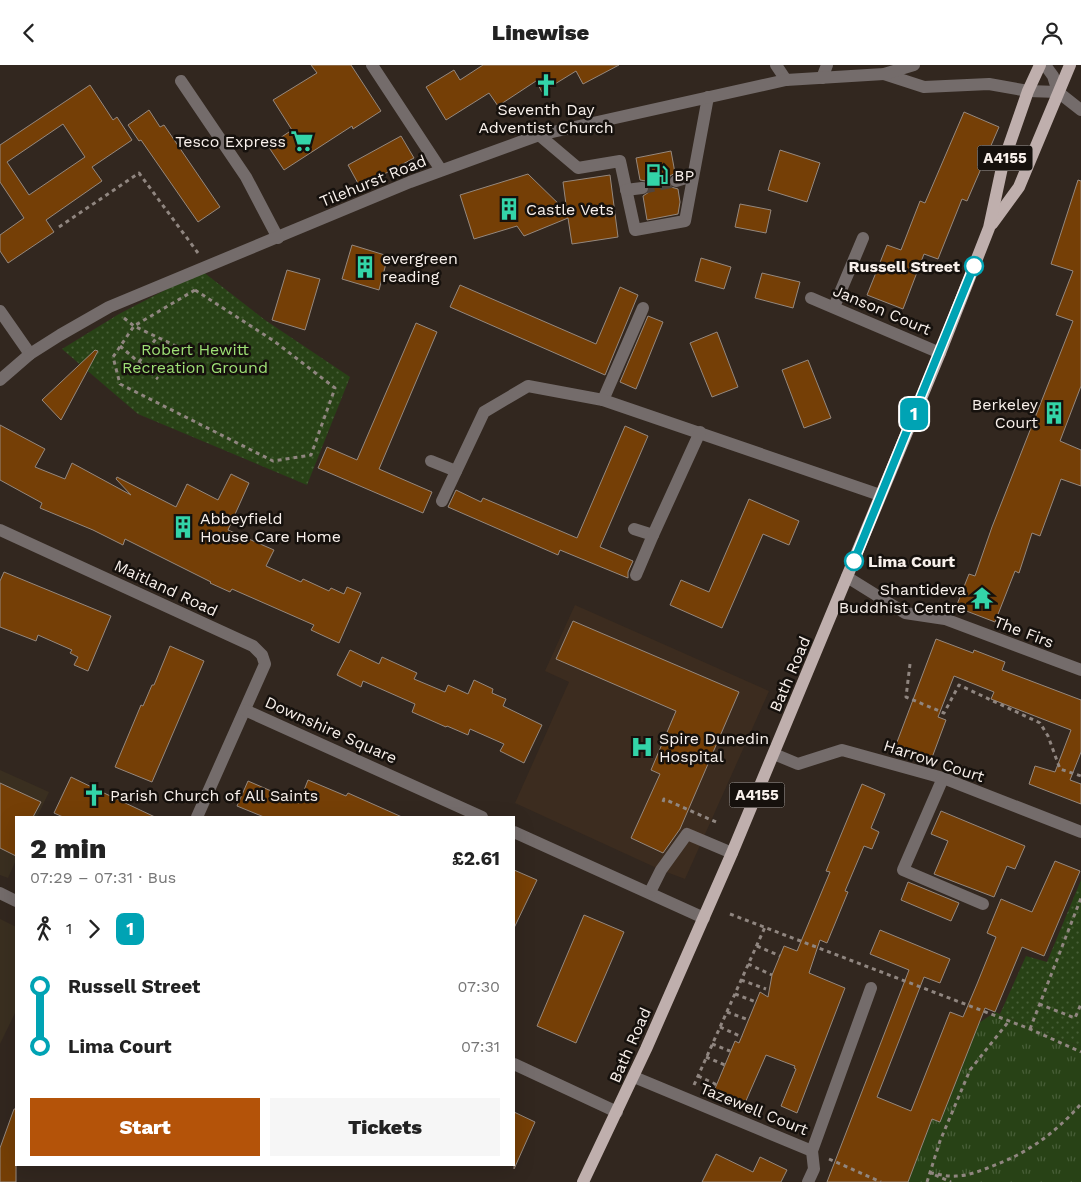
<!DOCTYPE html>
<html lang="en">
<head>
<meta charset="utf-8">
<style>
  :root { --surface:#fff; --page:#f6f6f6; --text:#222; --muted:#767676; --accent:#b45309 }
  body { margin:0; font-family:"Work Sans",sans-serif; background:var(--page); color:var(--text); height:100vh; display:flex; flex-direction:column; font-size:19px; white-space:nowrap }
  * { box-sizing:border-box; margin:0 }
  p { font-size:16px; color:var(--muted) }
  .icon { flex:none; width:28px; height:28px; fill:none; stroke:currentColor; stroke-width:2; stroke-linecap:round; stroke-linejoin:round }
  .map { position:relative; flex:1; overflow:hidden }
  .drawer { position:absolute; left:15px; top:751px; width:500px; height:350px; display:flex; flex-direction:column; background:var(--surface); border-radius:0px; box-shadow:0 5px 20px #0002 }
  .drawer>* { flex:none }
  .badge { padding:0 10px; border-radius:8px; font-size:18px; line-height:32px }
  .map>.badge { position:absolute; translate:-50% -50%; box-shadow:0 0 0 2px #fff }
  .legs { display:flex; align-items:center; gap:8px; height:55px; padding:0 15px; font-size:16px }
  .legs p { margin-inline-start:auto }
  .overview { display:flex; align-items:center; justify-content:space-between; height:85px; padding:0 15px }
  h1 { font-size:28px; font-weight:800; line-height:38px }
  .cta { display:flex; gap:10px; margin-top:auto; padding:10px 15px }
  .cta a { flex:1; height:58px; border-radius:0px; background:var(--accent); color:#fff; font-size:20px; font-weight:800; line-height:58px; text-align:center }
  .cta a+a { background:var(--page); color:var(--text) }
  ul { padding:0 15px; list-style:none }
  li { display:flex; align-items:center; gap:18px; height:60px; font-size:19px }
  li i { display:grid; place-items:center; width:8px; height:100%; margin:0 6px; background:currentColor }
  li i::after { content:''; width:12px; height:12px; margin:-6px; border:4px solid; border-radius:50%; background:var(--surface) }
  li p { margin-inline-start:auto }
  li:first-child i { background:linear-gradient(#0000 50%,currentColor 0) }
  li:last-child i { background:linear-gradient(currentColor 50%,#0000 0) }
  header { display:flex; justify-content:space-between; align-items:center; height:65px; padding:0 15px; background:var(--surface); font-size:22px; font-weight:800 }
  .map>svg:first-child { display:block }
  .built { fill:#3c2c1f }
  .education { fill:#3a2f20 }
  .grass { fill:url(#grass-tufts) }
  .park { fill:url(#park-dots) }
  .building { fill:#753f06; stroke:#95887e; fill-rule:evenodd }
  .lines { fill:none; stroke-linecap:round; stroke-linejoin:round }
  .minor-tunnel { stroke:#50453e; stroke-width:12; stroke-dasharray:12 6; stroke-linecap:butt }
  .path { stroke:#908680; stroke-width:3; stroke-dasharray:4 4; stroke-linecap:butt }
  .minor { stroke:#746c6b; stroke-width:12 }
  .major { stroke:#bfafad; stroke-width:12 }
  .line-1-casing { stroke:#fff; stroke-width:11 }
  .line-1 { stroke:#00a3b4; stroke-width:8 }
  .stop-1-dot { fill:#fff; stroke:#00a3b4; stroke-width:2.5 }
  .labels { text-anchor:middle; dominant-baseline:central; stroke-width:5; stroke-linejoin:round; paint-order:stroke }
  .shield { fill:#16110d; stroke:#b4ada8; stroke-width:1 }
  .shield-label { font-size:15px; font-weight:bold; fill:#f8f0eb }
  .poi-label { font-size:16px; fill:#f8f0eb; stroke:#16110d; text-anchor:start }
  .street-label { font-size:16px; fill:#f8f0eb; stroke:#16110d }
  .stop-label { font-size:16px; font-weight:bold; fill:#f8f0eb; stroke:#16110d; text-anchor:end }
  .park-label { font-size:16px; fill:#9ddf75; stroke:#16110d }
</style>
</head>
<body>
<header><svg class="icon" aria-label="back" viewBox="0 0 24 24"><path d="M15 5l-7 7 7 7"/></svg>Linewise<svg class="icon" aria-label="person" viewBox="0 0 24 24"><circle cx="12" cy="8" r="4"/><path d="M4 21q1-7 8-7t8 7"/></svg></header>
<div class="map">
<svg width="1081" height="1117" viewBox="0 0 1081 1117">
  <defs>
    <pattern id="grass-tufts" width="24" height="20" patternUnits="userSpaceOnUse" patternTransform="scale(1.25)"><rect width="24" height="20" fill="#284216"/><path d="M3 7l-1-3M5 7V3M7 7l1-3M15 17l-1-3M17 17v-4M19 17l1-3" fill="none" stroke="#485e38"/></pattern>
    <pattern id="park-dots" width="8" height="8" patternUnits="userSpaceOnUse" patternTransform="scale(1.25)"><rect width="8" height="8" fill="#284216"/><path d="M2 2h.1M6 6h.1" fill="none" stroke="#485e38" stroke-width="1.8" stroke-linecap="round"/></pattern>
  </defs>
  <rect width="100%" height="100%" fill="#32271f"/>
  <path class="built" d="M575,540l194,86 -84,188 -24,-9 -146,-67 54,-121 -24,-11z"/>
  <g class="education">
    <path d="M0,705l49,22 -12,25h-21v43l-8,18 -8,-3z"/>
    <path d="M0,854l16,8v84l-16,33z"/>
  </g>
  <path class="grass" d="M995,947l86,35v135h-173l24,-63 8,3 39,-99z"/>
  <g class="park">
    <path d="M202,206l63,49 85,57 -43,108 -169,-71 -76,-65 57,-35z"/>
    <path d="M1081,815v167l-81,-33 26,-58 21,6z"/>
  </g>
  <g class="building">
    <path d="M311,0h40l30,46 -28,18 -1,-3 -68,44 -16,-24 24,-16 -19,-30 44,-27z"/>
    <path d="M483,0h136l-36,19 -7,-13 -34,21 -6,-11 -38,25 -9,-13 -43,27 -20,-33 28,-17 6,10z"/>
    <path d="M90,20l23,35 4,-3 15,23 -40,27 10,14 -56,39 8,12 -46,31 -8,-12v-16l24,-17 -24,-36v-37zM63,59l22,33 -56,38 -22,-33z"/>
    <path d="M149,45l11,17 4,-2 56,82 -22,15 -57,-82 -2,1 -11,-16z"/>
    <path d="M964,47l35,15 -32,74 -5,-2 -24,60 -14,-5 -21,55 -36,-14 20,-50 14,5 19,-49 5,2z"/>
    <path d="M401,71l13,22 -54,29 -12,-22z"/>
    <path d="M780,85l40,13 -13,39 -39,-12z"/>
    <path d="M671,86l4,22 -5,3 -2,7 3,4 7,2 2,13 -2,12 -31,6 -4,-24 6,-4 1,-5 -4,-6 -6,-1 -4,-22z"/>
    <path d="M528,109l39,38 -4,-30 47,-7 8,62 -46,7 -4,-26 -44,18 -7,-10 -43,13 -14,-44z"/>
    <path d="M1078,115l3,1v205l-21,55 21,9v36l-20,-7 -21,57 -8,-3 -13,40 -4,-2 -20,51 -39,-15 13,-33 6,2 17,-49 81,-206 -17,-6 17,-44 -22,-7z"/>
    <path d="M740,139l31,6 -5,23 -31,-6z"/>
    <path d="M352,180l36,11 -9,34 -37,-11z"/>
    <path d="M701,193l30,9 -7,22 -29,-8z"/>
    <path d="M287,205l33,9 -15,51 -33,-10z"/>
    <path d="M762,208l38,9 -7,26 -38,-10z"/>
    <path d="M460,220l136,59 24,-57 18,8 -33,80 -155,-68z"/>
    <path d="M648,251l15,6 -27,67 -16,-7z"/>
    <path d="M416,258l21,9 -58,137 53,23 -9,21 -105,-45 9,-21 30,13z"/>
    <path d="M717,267l21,55 -26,10 -22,-54z"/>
    <path d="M95,285l3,1 -37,69 -19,-20z"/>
    <path d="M808,295l23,58 -27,10 -22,-58z"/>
    <path d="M0,360l45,24 -10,18 30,12 7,-16 59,32 -15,-16 1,-2 59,30 11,-23 31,16 13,-26 18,9 -21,47 46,20 -8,16 35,16 2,-3 26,12 2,-3 13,6 3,-7 14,6 -22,50 -28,-13 3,-5 -82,-36 -2,3 -20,-9 1,-1 -86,-43 -2,6 -30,-15 -53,-22 2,-5 -42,-23z"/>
    <path d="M625,361l23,10 -48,111 33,14 -5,11v6l-68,-28 -2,5 -110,-48 8,-17 25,12 2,-4 94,40z"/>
    <path d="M749,434l50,22 -10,24 -26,-11 -41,94 -52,-23 11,-25 28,12z"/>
    <path d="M4,507l107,44 -23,55 -14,-6 4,-8 -8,-4 2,-3 -34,-15 -2,6 -36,-14v-46z"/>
    <path d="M573,556l166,71 -59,137 -17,24 -32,-15 29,-64 -9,-4 25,-59 -120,-52z"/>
    <path d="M936,574l37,14 1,-3 31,12 -3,8 79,30v52l-11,28 11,4v20l-52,-20 6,-18 20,6 16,-42 -80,-31 3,-7 -40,-16 -16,41 8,3 -16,43 -36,-13z"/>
    <path d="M170,581l34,15 -52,121 -37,-15 26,-62 2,1 9,-21h2z"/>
    <path d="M350,585l29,14 3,-7 35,16 -3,6 31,13 3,-7 20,9 6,-14 19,9 -1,4 14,6 -3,7 39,19 -18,38 -24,-12 4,-7 -34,-15 -2,6 -21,-9 -1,1 -34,-15 3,-8 -52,-23 -2,6 -24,-12z"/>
    <path d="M71,712l33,16 51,24h-92l-9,-4z"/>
    <path d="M308,715l38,16 2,-3 54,24h-138l-27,-11 11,-25 51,22z"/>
    <path d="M0,718l41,19 -8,15h-17v39l-16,-8z"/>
    <path d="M862,719l23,10 -14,34 8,4 -7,17 -8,-3 -19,45 3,1 -21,51 -7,-3 -11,33 36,15 -48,125 -16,-7 15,-37 -2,-1 1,-2 -29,-11 -21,48 -31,-12 21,-50 4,2 21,-51 8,5 4,-22 12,-29 13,5 33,-79 -4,-1z"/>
    <path d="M941,746l84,35 -10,23 -8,-3 -13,31 -60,-23 14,-33 -17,-7z"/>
    <path d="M1055,796l25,10 -36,85 -22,-9 -27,65 -10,-4 -45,114 -8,-3 -24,63h-81l82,-212 -39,-16 10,-24 70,29 -10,24 -16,-6 -47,120 34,14 39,-99 13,5 14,-33 19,-47 -9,-4 14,-34 31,13z"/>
    <path d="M514,805l23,10 -23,48z"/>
    <path d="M908,817l51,21 -8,18 -50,-21z"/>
    <path d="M584,850l40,17 -48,111 -39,-17z"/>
    <path d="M14,1044h2v73h-16v-34z"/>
    <path d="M514,1047l21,10 -21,47z"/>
    <path d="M716,1089l37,18 7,-15 27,13 -6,12h-79z"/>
  </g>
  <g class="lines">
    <path class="minor-tunnel" d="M642,123l34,-7"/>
    <g class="path">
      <path d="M59,162l80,-54 59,80"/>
      <path d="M195,225l79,51 61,47 -24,67 -38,6 -153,-77 -7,-27 21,-31z"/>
      <path d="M124,253l10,8 46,22"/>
      <path d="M120,281l38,33"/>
      <path d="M139,297l18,-25"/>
      <path d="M910,599l-4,33 38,16 15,-28 81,38 8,13 12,33 21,7"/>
      <path d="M663,737l1,-3 52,23"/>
      <path d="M730,849l300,115 51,23"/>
      <path d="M757,881l23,10"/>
      <path d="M748,899l24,11"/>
      <path d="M741,915l25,9"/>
      <path d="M735,929l21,8"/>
      <path d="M1039,939l36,14 6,-14"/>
      <path d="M727,947l22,8"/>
      <path d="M720,962l22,10"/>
      <path d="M1030,964l51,-131"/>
      <path d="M712,979l18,7"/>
      <path d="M706,992l19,8"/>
      <path d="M698,1011l19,9"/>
      <path d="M694,1020l71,-158"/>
      <path d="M829,1094l52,23"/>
      <path d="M930,1108c8,1 18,4 26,3 11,0 24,-5 34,-9 38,-14 64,-33 91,-63"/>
      <path d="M935,1110l16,7"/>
      <path d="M927,1117l13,-41 30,-71 39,-49"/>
    </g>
    <g class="minor">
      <path d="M372,0l69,105"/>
      <path d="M776,0l10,15"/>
      <path d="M1045,0l8,11 5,16"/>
      <path d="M884,9l40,13 65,-3 39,7 30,1"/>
      <path d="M822,13l5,-13"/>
      <path d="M181,16l65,96 32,61"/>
      <path d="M1058,27l23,18"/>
      <path d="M539,70l39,33 42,-7 15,69 50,-9 23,-124"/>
      <path d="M676,116l17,-5"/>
      <path d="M626,125l16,-2"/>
      <path d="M811,233l129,55"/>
      <path d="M834,242l29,-69"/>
      <path d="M0,246l30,43"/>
      <path d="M0,315l30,-26 30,-19 49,-28 301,-125 129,-47 247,-55 98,-6 30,-9"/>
      <path d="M603,335l40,-92"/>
      <path d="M431,396l25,10"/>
      <path d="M442,436l42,-89 44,-26 75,14 277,95"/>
      <path d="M634,464l19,6 47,-103"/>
      <path d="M0,465l253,116 9,9 3,9 -68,153"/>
      <path d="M636,510l17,-40"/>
      <path d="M847,512l58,36 40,6 136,51"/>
      <path d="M245,645l237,107"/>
      <path d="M774,689l24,10 44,-14 101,28 138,54"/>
      <path d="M943,713l-40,92 80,34"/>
      <path d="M514,767l190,86"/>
      <path d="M650,827l11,-22 26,-36 45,19"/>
      <path d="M0,828l16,8"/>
      <path d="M514,999l103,48"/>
      <path d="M634,1012l178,74"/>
      <path d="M808,1117l6,-13 -2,-18 59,-163"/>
    </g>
    <g class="major">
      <path d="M992,159l27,-37 51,-122"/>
      <path d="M583,1117l63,-133 86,-196 208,-500 49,-125 14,-65 25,-72 12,-26"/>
    </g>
  </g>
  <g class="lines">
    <defs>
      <path id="line-1" d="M854,496l120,-295"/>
    </defs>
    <use href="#line-1" class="line-1-casing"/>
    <use href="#line-1" class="line-1"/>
  </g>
  <defs>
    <symbol id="church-bare" viewBox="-9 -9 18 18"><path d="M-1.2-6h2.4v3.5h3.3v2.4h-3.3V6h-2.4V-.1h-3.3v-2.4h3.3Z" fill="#33d4a8" stroke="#16110d" stroke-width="2.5" paint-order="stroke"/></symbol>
    <symbol id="supermarket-bare" viewBox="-9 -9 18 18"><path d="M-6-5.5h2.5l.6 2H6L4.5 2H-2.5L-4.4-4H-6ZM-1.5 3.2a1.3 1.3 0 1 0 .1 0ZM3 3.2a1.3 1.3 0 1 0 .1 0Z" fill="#33d4a8" stroke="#16110d" stroke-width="2.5" paint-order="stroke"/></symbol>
    <symbol id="fuel-bare" viewBox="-9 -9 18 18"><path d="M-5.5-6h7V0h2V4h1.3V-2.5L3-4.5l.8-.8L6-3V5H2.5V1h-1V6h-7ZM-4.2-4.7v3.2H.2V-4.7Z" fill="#33d4a8" stroke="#16110d" stroke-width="2.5" paint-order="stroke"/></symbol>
    <symbol id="building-bare" viewBox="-9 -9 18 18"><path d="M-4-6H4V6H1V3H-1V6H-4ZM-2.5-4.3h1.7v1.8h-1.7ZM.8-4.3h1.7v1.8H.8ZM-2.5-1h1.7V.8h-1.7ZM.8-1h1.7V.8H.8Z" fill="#33d4a8" stroke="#16110d" stroke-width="2.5" paint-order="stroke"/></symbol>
    <symbol id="temple-bare" viewBox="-9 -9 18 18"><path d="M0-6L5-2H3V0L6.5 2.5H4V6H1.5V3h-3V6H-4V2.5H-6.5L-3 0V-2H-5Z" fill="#33d4a8" stroke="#16110d" stroke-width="2.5" paint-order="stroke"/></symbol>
    <symbol id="hospital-bare" viewBox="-9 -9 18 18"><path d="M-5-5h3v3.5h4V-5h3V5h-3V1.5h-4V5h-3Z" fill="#33d4a8" stroke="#16110d" stroke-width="2.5" paint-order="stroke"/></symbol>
  </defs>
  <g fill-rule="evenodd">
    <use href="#church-bare" x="530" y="4" width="32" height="32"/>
    <use href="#supermarket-bare" x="286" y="60" width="32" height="32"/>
    <use href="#fuel-bare" x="641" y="94" width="32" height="32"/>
    <use href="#building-bare" x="493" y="128" width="32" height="32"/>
    <use href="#building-bare" x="349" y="186" width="32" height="32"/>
    <use href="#building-bare" x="1038" y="332" width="32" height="32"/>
    <use href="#building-bare" x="167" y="446" width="32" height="32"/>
    <use href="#temple-bare" x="966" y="517" width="32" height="32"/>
    <use href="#hospital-bare" x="626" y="666" width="32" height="32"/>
    <use href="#church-bare" x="78" y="714" width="32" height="32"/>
  </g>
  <g class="stop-1-dot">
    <circle cx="974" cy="201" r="9"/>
    <circle cx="854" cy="496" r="9"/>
  </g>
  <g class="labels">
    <g class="shield">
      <rect x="977.5" y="80.5" width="55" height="25" rx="4"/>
      <rect x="729.5" y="717.5" width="55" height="25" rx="4"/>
    </g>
    <g class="shield-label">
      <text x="1005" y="93">A4155</text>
      <text x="757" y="730">A4155</text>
    </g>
    <g class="poi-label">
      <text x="546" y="44" text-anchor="middle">Seventh Day<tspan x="546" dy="18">Adventist Church</tspan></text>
      <text x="286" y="76" text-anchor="end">Tesco Express</text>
      <text x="674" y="110">BP</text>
      <text x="526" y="144">Castle Vets</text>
      <text x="382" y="193">evergreen<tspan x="382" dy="18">reading</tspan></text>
      <text x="1038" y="339" text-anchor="end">Berkeley<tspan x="1038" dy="18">Court</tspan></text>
      <text x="200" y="453">Abbeyfield<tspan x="200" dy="18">House Care Home</tspan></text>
      <text x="966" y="524" text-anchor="end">Shantideva<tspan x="966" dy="18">Buddhist Centre</tspan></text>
      <text x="659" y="673">Spire Dunedin<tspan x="659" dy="18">Hospital</tspan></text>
      <text x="110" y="730">Parish Church of All Saints</text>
    </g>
    <g class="street-label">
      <text transform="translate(373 116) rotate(-22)">Tilehurst Road</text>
      <text transform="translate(882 245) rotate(23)">Janson Court</text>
      <text transform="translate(166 523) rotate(25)">Maitland Road</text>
      <text transform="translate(1024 567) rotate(21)">The Firs</text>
      <text transform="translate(790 609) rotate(-67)">Bath Road</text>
      <text transform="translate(331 665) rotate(24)">Downshire Square</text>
      <text transform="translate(934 696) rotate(18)">Harrow Court</text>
      <text transform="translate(630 980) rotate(-66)">Bath Road</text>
      <text transform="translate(754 1044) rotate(22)">Tazewell Court</text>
    </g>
    <g class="stop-label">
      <text x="960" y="201">Russell Street</text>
      <text x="868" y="496" text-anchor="start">Lima Court</text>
    </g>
    <g class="park-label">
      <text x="195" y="284">Robert Hewitt<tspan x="195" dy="18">Recreation Ground</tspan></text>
    </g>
  </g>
</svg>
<b class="badge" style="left:914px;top:349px;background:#00a3b4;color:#fff">1</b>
<section class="drawer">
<div class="overview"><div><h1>2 min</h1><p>07:29 – 07:31 · Bus</p></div><b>£2.61</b></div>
<div class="legs"><svg class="icon" aria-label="walk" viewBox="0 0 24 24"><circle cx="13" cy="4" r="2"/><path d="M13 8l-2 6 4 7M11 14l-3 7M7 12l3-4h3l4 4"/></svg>1<svg class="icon" aria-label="forward" viewBox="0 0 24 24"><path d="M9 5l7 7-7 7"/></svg><b class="badge" style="background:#00a3b4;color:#fff">1</b></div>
<ul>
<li><i style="color:#00a3b4"></i><b>Russell Street</b><p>07:30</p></li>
<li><i style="color:#00a3b4"></i><b>Lima Court</b><p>07:31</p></li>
</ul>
<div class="cta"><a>Start</a><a>Tickets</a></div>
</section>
</div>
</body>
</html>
